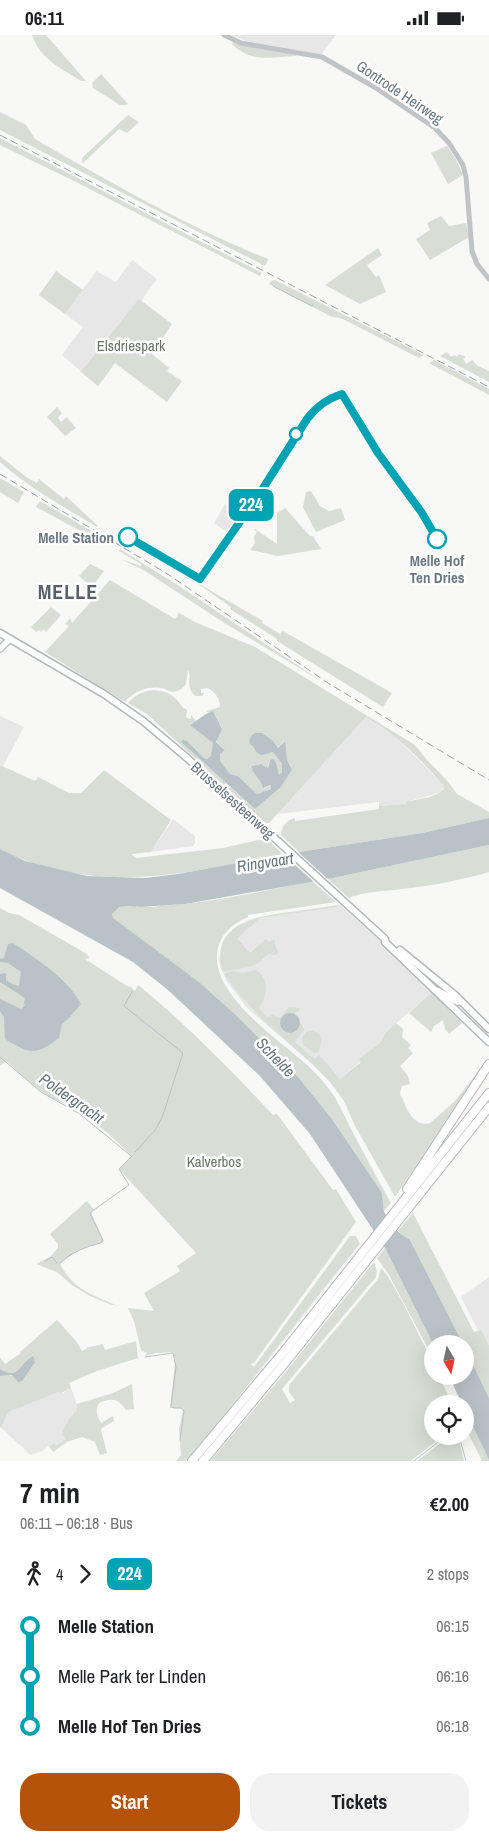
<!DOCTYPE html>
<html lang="en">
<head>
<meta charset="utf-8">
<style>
  :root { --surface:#fff; --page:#f2f2f2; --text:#202124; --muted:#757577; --accent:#b45309 }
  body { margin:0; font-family:"Archivo Narrow",sans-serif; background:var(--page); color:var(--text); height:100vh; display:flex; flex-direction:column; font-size:19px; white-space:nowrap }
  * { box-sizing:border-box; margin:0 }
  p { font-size:16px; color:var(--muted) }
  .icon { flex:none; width:28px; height:28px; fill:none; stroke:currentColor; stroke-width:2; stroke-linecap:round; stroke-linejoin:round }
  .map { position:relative; height:1426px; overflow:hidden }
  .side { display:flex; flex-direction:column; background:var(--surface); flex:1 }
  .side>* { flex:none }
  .badge { padding:0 10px; border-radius:8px; font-size:18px; line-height:32px }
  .needle { width:32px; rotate:171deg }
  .fabs { position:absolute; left:424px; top:1300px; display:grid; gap:10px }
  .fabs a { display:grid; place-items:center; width:50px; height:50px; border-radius:50%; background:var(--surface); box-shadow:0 5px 20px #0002; font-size:25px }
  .map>.badge { position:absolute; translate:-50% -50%; box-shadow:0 0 0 2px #fff }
  .legs { display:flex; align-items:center; gap:8px; height:55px; padding:0 20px; font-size:16px }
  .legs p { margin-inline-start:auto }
  .summary { display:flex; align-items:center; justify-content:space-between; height:85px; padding:0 20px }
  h1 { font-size:28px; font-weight:700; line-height:38px }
  .action { display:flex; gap:10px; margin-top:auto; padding:10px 20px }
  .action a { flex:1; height:58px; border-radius:20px; background:var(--accent); color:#fff; font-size:20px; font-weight:700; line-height:58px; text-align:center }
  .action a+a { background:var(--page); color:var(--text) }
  ul { padding:0 20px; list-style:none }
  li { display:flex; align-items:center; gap:18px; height:50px; font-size:19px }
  li i { display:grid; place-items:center; width:8px; height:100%; margin:0 6px; background:currentColor }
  li i::after { content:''; width:12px; height:12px; margin:-6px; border:4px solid; border-radius:50%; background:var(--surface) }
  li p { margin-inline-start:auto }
  li:first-child i { background:linear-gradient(#0000 50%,currentColor 0) }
  li:last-child i { background:linear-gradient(currentColor 50%,#0000 0) }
  .status { display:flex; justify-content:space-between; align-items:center; height:35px; padding:0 25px; background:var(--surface); direction:ltr }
  .status svg { height:14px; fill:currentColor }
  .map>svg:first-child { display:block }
  .built { fill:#e6e7e6 }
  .green { fill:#d8ddd6 }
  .water { fill:#b9c2c6 }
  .pier { fill:#f8f8f6 }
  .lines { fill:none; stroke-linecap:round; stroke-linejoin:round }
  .stream { stroke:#b9c2c6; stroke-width:1 }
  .secondary-casing { stroke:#b3b7bb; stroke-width:8 }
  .primary-casing { stroke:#b4b8bb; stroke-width:9 }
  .motorway-casing { stroke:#b4b7ba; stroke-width:10 }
  .tertiary { stroke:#c0c4c7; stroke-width:5 }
  .secondary { stroke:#fff; stroke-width:5.5 }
  .primary { stroke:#fff; stroke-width:6 }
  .motorway { stroke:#fff; stroke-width:8 }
  .rail { stroke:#a0a6ab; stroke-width:1; stroke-dasharray:8 4; stroke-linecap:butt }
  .line-1-casing { stroke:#fff; stroke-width:11 }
  .line-1 { stroke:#00a3b4; stroke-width:8 }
  .stop-1-dot { fill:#fff; stroke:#00a3b4; stroke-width:2.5 }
  .labels { text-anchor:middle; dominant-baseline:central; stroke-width:5; stroke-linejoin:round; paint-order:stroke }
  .street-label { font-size:15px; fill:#6b7883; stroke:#fff }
  .park-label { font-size:15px; fill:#677665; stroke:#fff }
  .stop-label { font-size:15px; font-weight:bold; fill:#6b7883; stroke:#fff; text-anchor:end }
  .water-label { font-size:16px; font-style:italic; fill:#67777f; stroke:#fff }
  .district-label { font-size:20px; font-weight:bold; letter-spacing:1px; fill:#586169; stroke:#fff }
</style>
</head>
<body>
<div class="status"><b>06:11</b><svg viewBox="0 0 49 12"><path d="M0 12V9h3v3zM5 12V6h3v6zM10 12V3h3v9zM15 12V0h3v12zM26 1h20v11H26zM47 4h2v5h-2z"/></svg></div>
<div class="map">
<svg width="489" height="1426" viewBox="0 0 489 1426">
  <rect width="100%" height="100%" fill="#f8f8f6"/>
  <g class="built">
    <path d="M230,0h106l-15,20 -71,-13z"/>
    <path d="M132,225l25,19 -16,22 14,11 -21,30 35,26 -4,5 2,29 -52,-39 -17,23 -36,-31 21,-28 -18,-13 31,-43 20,11z"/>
    <path d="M225,469l6,6 7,3 1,3 -11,17 -14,-10z"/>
    <path d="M0,681l24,11 -21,39 -3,-1z"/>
    <path d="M366,682l9,5 23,18 40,39 5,6 1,3 -5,5 -33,9v2l-27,2v-4l-102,12z"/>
    <path d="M173,784l22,17v7l-2,3 -42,6z"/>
    <path d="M340,870l47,42 45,45 -46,40 -6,11 -20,16 1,2 -21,18 -21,-23 -8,7 -64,-55 -21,-28 -6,-14 -1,-6 3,-16 6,-10 11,-9 10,-5 10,-3z"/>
    <path d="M489,1242v75l-28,-55z"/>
    <path d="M71,1353l6,17v5l-9,10 -3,7v12l-9,7 -3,-3 -11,8 -11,4 -30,-27 7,-15 5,-3 15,-8 30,-10 5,1z"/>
  </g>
  <g class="green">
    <path d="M32,0h14l40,46h-5c-20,-13 -41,-22 -49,-46z"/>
    <path d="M233,7l14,4 50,8 -1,2c-24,1 -46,7 -64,-12z"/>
    <path d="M101,39l27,30 -1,1h-7l-27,-17 -1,-5z"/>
    <path d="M0,77l26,13 9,14c75,43 152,88 233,120l-3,7 -265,-136z"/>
    <path d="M128,80l11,7 -12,11 -8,-4 -36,34 -1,-1v-4z"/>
    <path d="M0,103l262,135 -2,3 -186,-95 -74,-36z"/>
    <path d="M447,111l8,12 8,17 -15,9 -17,-31z"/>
    <path d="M441,181l8,10 17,-3 3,14 -39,23 -14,-21 14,-9 -3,-7z"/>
    <path d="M378,213l4,7 -15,10 9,12 3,-2 7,17 -26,12 -35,-19z"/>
    <path d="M56,236l27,19 -18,24 -26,-19z"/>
    <path d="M275,245l149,75 -5,3 -76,-39 -13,-3 -61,-32 2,-3z"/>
    <path d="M139,264l33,25 -20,30 17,14 -2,3 15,10 -15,21 -52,-39 -17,23 -17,-14z"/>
    <path d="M447,317l4,5 4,-2 2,2 2,-3 7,3 -3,2 3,5 6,-4 6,6 11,5v11l-49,-26z"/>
    <path d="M434,325l55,29v6l-60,-32z"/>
    <path d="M57,372l5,6 -4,5 3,4 6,-5 9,11 -11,8 -18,-19z"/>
    <path d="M0,421l26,21 11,6 2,-4 25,20 2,-3 32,30 -1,1c-33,-20 -68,-39 -97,-65z"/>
    <path d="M0,443l24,14 -6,11 -18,-11z"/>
    <path d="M311,456l9,15 9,5 12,-3 4,12 -29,12 -13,-25 3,-15z"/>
    <path d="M40,466l53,31v5l-3,-2 -2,5 -4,-2 2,-4 -50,-27z"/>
    <path d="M285,473l25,28h3l8,13 -43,7 -28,-6 5,-7 -1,-6 3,-5 -3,-2 1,-1 22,15v-31z"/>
    <path d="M120,514l59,37 142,95 -95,-57 -81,-53 -24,-12 20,7v-2l-22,-13z"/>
    <path d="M90,529l14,7 -12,16 -13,-11z"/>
    <path d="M110,545l65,39 4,-6 16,9 60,25 160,98 12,15 19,19 11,15 32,18v6l-67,15 -123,19 -18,-17c1,-9 5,-15 14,-17v3l84,-12v-3l27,-2v-2l24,-5 9,-4 5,-4 -1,-4c-19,-23 -51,-54 -77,-68l-97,106h-4l-118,-109 -19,-11c12,-14 33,-18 48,-4 4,4 6,9 11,11l-1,8 5,1v-4l5,6 -6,3 23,19 -1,13 -5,3 -3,-1 -17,-17 -5,2 73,66 26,-22 11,-19 -5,-8 -3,-19 -6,7 -5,-7 -20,5 6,8 14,-2 9,12v8l-3,3 -2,-9 -8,-5 -1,7 -7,-4 -11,2c5,8 11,13 14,22l6,-3 1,1v3l-14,5 -19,-18 -9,-2 -9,-13v-7l5,-4 -9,-9 6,-13 -9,-17 -5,2 -1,-2 13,-4c0,-10 -5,-14 -12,-19l-7,1v4h3l-2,3h-7c-11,-12 -2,-17 -7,-26l-2,14c-3,4 -8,8 -14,8 -4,-1 -7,-4 -11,-4 -13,-2 -27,3 -36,14l-80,-50 24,-26 -4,-2 5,-6 2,5z"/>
    <path d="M194,546l69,40 -1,2 18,11 3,-3 109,62 -9,14 -106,-66v-2l-47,-30 1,-2z"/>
    <path d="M51,572l10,8 -15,17 -3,-3 -2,3 -2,-2 -3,2 -5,-5z"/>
    <path d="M0,730l35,16 3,-4 31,16h12l23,-23 67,50 -20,32 -20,2 5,4 87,-10 44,-10 16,17c-78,14 -154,34 -233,13 -18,-5 -34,-10 -50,-19z"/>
    <path d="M489,810v27c-28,8 -58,14 -87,17 -19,3 -34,1 -53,9l-21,-19z"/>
    <path d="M312,846l24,21 -88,13v2c-14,6 -27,16 -30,31 -11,44 59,90 88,116 8,7 16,16 23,25 9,12 15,26 22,40 13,25 26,49 40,74l-7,8 -2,-18 -84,-116 -61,-61 -38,-34 -87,-64c-2,-16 21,-11 30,-11 7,0 13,0 19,-1 51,-3 102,-15 151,-25z"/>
    <path d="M340,870l-4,2 -76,11 -23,20 13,15 16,-14 3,3 5,-3 1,7 4,7 -4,2 -6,-1c-5,3 -8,8 -13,10 -11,6 -22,4 -33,8 -14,-48 32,-55 67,-60 17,-2 33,-5 50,-7z"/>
    <path d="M0,873l9,5 10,2 68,39 2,4 -4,1 42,27 4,1 4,4 3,-6c49,40 92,84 135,130l4,-1 56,76 3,-1 20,33 -95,131 -7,10 -4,1 4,3 96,-131h6l4,8c-59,72 -114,146 -174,217h-10l5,-6 -2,-25 4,-20 -1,-2h-12l5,-46 -2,-10 -17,1 -11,3 2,-3 -6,-3 -7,-29 -6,-13 26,3 -10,-18 36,-22 -3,-5 19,-13 -77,-84 12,-13c-14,-16 -43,-41 -62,-51 -7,-3 -15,-5 -21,-9 -15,-10 -28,-23 -42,-35l-6,5z"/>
    <path d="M256,935c15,9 11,26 3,38l8,10 5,-3 8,3 9,-11 10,1 1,1 -5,5 9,15 -9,13 19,17 5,-4 21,24 21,-17 -2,-3 21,-16 6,-11 10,-9 7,6 -1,8 9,8 -3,3 5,5 -13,13 8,10 2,8 -8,2c-1,3 -2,5 -2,8 1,3 3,5 4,8 4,11 12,25 26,21l25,-22 25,-32 1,1 -86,127 -41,-73 -10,-23 -14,-19 -19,-19 -50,-45 -22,-24 -15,-20 8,-3 9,2z"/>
    <path d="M432,957l30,31 -13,11 -4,-5 -2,-9 -9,6 -3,6 -22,-19z"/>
    <path d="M312,996l6,2 4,5 -3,14 -5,1 -11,-9 -1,-6 5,-6z"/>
    <path d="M87,1166l7,9 -3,2 13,30c-17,4 -31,10 -44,22 14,27 34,31 58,42l-9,-2 -19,-8 -18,-11 -15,-13 -21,-8 14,-7 8,-9v-4l-8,-10z"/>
    <path d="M413,1178l61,119 7,-2 8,16v52l-24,-50v-4h-2l-53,-104 -12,-9z"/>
    <path d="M385,1213l48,96 -1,12 -43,-81 -12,-17z"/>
    <path d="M374,1227l3,9 -1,6 -94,112 8,14 5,-3 -6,-8v-7l89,-106 3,-11 6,7 15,26 30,60v15h7l13,28h-20v32h11l-33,25h-200l74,-87z"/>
    <path d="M57,1285l19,21 6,10 5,-2 -1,-1 17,-4 2,6 31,-9 2,17 -41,13 -28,12 2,5 -10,5 -3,-1 -45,18 -5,3 -7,15 -1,-1v-51l25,-1 7,-10v-9c-13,9 -15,24 -32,13v-12l5,7 16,-11 -1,-1z"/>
    <path d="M132,1349l2,25 -8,1c-8,-12 -14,-12 -27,-7 -4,7 -2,13 2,20l12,-7 1,5 -12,7 -1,2 6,23 -7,2 -5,-13 -13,-5 -15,5 -14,10 -4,-6 5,-3 2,3 9,-7 -3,-5 6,-14 9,-10v-6l36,-11z"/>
    <path d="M465,1375l24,50v1h-7l-17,-34z"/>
    <path d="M450,1401h8l6,25h-47z"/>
  </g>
  <g class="water">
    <path d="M213,676l9,18 -6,13 9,8 -5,4v7l10,13 8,2 19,18 14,-5v-3l-1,-1 -7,3c-2,-10 -10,-13 -12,-22l10,-2 7,4 2,-8 4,-1 3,7 2,9 3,-3v-8l-9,-12 -11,3 -5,-2 -4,-7 -4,-3 2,-7 4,-3h7l11,8 5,7 7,-7 2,19 5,9 -11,18 -26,22 -74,-67 2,-2 4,1 17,17 3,1 4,-3 2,-13 -23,-18 16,-11z"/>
    <path d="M489,783v27l-161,34 -143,25 -44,3 -13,-1 -9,1 -7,7 1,4 86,64 38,34 61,61 33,41 51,75 2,19 13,19 13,9 53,104h-30l-48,-96 -75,-114 -51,-59 -91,-85 -35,-28 -133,-74v-39l25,12 62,15 58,2 33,-4 121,-22 123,-19z"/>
    <path d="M13,908c25,17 53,34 68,61l-13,15 -6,5 -3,14c-24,18 -29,16 -54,1l-1,-22 -4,-6v-12l21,10 4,-4 -1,-2 1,-5 -25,-16v-8l6,-1v7l6,4 7,2 2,-14 -13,-9 -8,-1v-3l4,-1 4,-14z"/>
    <circle cx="290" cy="988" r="10"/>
    <path d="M465,1313l24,50v62l-24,-50v-6h-3l-13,-28h16z"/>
    <path d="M33,1321l2,6 -13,19 -4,1 -6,-7 -12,1v-7c19,12 19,-6 33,-13z"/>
  </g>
  <path class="pier" d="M296,815l34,31 -15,2 -34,-31z"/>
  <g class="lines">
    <g class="stream">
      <path d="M273,251l39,20 1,-2"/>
      <path d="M132,957l-8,14 59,47 -20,62 -7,14 -21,23"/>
      <path d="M0,1022l41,35 39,22 51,42"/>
      <path d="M45,1226l7,-4 5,6"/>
      <path d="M60,1228c12,-11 25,-16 41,-20l2,-3 -13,-26 1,-2 38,-27 -10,-16 13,-13"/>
      <path d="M145,1322l28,-4 3,14 -5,39 2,2h8l3,3 -4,29"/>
      <path d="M459,1401l7,25"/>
      <path d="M414,1426l32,-25"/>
    </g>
    <defs>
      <path id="secondary" d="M0,614l10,-10"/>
      <g id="primary">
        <path d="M0,598l104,61 39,27 43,36 199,182v3l104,100"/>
        <path d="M400,915l55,45 34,34"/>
        <path d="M438,956l20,11"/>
      </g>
      <g id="motorway">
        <path d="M407,1154l82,-125"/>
        <path d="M192,1426l94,-112 203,-256"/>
        <path d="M203,1426l86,-103 200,-251"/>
      </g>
    </defs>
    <use href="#secondary" class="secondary-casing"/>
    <use href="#primary" class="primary-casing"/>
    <use href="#motorway" class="motorway-casing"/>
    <path class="tertiary" d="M224,0l17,8 81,14 54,31 59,40 14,15 14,22 3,12 6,74 5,13 12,15"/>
    <use href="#secondary" class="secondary"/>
    <use href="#primary" class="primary"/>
    <use href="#motorway" class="motorway"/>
    <g class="rail">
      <path d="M0,100l489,252"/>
      <path d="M0,439l166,99 162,110 161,97"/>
    </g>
  </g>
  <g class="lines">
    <defs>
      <path id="line-1" d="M128,502l72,42 60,-86 47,-74c9,-12 19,-20 35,-25l36,59 44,60 15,26"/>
    </defs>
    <use href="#line-1" class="line-1-casing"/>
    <use href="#line-1" class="line-1"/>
  </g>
  <g class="stop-1-dot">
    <circle cx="296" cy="399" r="6"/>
    <circle cx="128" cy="502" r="9"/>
    <circle cx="437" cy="504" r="9"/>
  </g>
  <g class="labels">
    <g class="street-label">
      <text transform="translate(400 57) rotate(34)">Gontrode Heirweg</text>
      <text transform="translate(233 765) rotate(42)">Brusselsesteenweg</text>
    </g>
    <g class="park-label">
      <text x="131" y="310">Elsdriespark</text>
      <text x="214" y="1126">Kalverbos</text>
    </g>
    <g class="stop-label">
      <text x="114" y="502">Melle Station</text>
      <text x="437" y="525" text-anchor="middle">Melle Hof<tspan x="437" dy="17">Ten Dries</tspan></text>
    </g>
    <g class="water-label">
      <text transform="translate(265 827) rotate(-9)">Ringvaart</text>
      <text transform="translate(276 1022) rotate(46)">Schelde</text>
      <text transform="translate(72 1063) rotate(35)">Poldergracht</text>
    </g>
    <g class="district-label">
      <text x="68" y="556">MELLE</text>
    </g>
  </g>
</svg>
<div class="fabs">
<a><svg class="needle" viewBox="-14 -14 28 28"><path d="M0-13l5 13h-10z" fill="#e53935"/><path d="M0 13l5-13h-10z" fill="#757577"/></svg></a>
<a><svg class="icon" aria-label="locate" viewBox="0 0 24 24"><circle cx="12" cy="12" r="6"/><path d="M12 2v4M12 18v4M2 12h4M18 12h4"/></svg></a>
</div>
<b class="badge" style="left:251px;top:470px;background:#00a3b4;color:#fff">224</b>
</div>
<section class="side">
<div class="summary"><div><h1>7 min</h1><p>06:11 – 06:18 · Bus</p></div><b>€2.00</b></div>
<div class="legs"><svg class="icon" aria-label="walk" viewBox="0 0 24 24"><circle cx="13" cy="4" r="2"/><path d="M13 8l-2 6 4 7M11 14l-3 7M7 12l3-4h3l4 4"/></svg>4<svg class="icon" aria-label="forward" viewBox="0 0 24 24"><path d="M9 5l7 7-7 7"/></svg><b class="badge" style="background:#00a3b4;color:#fff">224</b><p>2 stops</p></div>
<ul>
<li><i style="color:#00a3b4"></i><b>Melle Station</b><p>06:15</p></li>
<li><i style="color:#00a3b4"></i><span>Melle Park ter Linden</span><p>06:16</p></li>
<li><i style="color:#00a3b4"></i><b>Melle Hof Ten Dries</b><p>06:18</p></li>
</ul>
<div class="action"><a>Start</a><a>Tickets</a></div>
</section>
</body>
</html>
